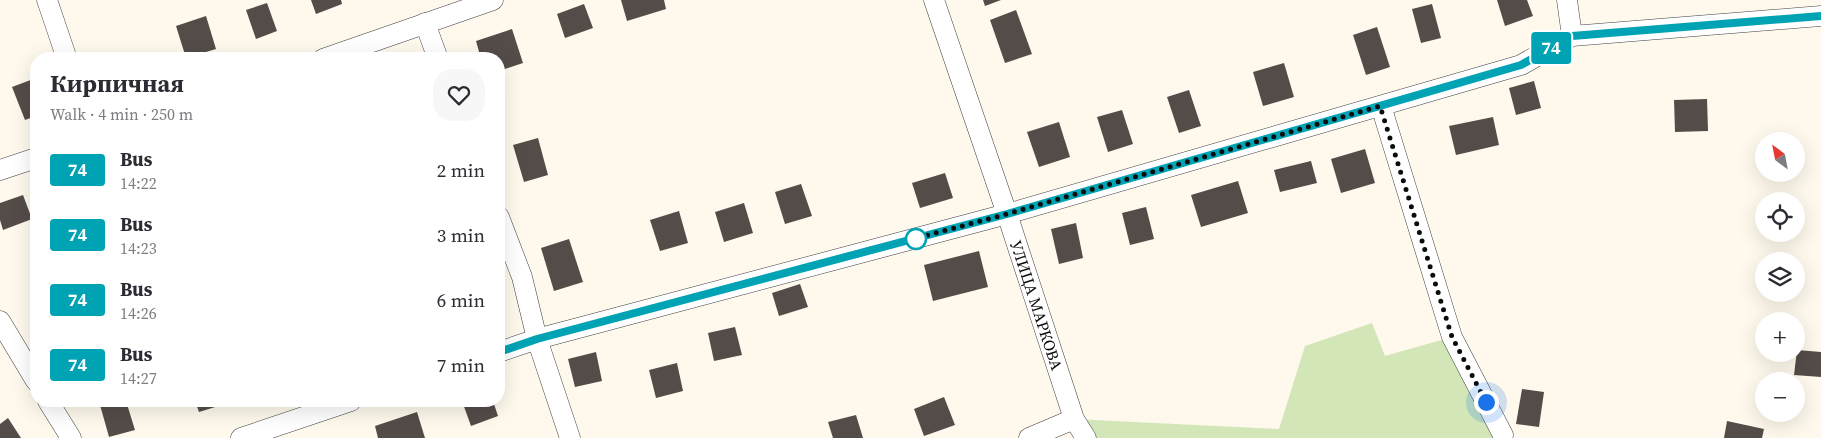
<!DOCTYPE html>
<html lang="en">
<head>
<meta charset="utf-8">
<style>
  :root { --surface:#fff; --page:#f7f7f7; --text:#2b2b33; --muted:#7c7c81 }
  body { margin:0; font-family:"Source Serif 4",serif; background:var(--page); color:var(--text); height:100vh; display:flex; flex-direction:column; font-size:19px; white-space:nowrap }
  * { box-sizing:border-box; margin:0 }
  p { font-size:16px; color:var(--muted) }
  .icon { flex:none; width:28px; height:28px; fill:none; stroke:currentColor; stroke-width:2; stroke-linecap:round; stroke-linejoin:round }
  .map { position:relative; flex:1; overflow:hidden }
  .details { position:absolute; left:30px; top:52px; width:475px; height:355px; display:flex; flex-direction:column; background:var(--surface); border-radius:20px; box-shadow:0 5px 20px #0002 }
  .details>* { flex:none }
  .badge { padding:0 10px; border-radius:4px; font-size:18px; line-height:32px }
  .needle { width:32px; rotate:328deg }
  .controls { position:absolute; left:1755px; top:132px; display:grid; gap:10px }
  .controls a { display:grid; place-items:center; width:50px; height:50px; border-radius:50%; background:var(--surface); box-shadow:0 5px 20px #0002; font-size:25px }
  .you { position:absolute; width:25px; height:25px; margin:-12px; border:4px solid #fff; border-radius:50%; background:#1a73e8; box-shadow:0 0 0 8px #1a73e833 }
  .map>.badge { position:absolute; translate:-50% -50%; box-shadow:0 0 0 2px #fff }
  .round { display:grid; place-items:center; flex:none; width:52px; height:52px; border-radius:20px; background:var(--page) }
  .headline { display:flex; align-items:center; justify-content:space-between; height:85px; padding:0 20px }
  h1 { font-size:24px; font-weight:700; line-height:38px }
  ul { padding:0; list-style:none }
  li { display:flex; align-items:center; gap:15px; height:65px; padding:0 20px }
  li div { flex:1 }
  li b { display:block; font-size:19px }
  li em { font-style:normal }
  li .badge { min-width:55px; font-weight:700; text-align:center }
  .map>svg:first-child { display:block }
  .green { fill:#d3e6b8 }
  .building { fill:#544c49 }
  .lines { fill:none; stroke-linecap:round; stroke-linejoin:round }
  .minor-casing { stroke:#3f3f3f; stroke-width:21 }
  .minor { stroke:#fff; stroke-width:20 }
  .line-casing { stroke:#fff; stroke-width:11 }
  .line { stroke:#00a3b4; stroke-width:8 }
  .walk { stroke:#0c0c0c; stroke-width:5; stroke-dasharray:0 9 }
  .stop-dot { fill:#fff; stroke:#00a3b4; stroke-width:2.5 }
  .labels { text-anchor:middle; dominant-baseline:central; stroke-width:5; stroke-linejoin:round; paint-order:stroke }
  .street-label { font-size:16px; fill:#0c0c0c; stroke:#fff }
</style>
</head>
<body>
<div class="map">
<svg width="1821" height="438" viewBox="0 0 1821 438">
  <rect width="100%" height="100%" fill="#fef9ec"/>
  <path class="green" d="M1372,323l13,33 67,-19 45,101h-411l-12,-19 205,10 26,-83z"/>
  <g class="building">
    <path d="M311,0h30l1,4 -26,10z"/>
    <path d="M621,0h43l2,9 -39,12z"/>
    <path d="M983,0h18l-16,6z"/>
    <path d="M1497,0h30l6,16 -28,10z"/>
    <path d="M267,3l10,28 -21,8 -10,-29z"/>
    <path d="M584,4l9,24 -28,10 -8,-24z"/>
    <path d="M1432,4l9,34 -20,5 -9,-34z"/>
    <path d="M1016,10l16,44 -27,9 -15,-43z"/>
    <path d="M206,16l10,33 -30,9 -10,-32z"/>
    <path d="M1377,27l13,40 -24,8 -13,-40z"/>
    <path d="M512,29l11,34 -24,8v-12h-18l-5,-18z"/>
    <path d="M1284,63l10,34 -31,9 -10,-34z"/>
    <path d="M36,78v38l-11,4 -13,-33z"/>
    <path d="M1534,81l7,27 -25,7 -7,-27z"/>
    <path d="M1189,90l12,36 -22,7 -12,-36z"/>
    <path d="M1707,99l1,32 -33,1 -1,-32z"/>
    <path d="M1122,110l11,34 -25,8 -11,-35z"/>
    <path d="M1493,117l6,28 -43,10 -7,-29z"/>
    <path d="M1059,122l11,35 -31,10 -12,-35z"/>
    <path d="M538,138l10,37 -24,7 -11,-37z"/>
    <path d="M1365,149l10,34 -34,10 -10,-34z"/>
    <path d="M1311,161l6,22 -37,9 -6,-22z"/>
    <path d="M945,173l8,25 -33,10 -8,-25z"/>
    <path d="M1238,181l10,32 -47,14 -10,-32z"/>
    <path d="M801,184l11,32 -27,8 -10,-32z"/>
    <path d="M23,195l9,24 -29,11 -3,-10v-17z"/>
    <path d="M744,203l9,30 -29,9 -9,-30z"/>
    <path d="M1146,207l8,32 -24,6 -8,-32z"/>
    <path d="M679,211l9,32 -28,8 -10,-31z"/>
    <path d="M1076,223l7,35 -24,6 -8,-35z"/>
    <path d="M569,239l14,43 -29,9 -13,-43z"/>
    <path d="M979,251l9,36 -55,14 -9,-36z"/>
    <path d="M800,284l8,23 -29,9 -7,-23z"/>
    <path d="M735,327l7,28 -28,6 -6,-28z"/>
    <path d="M1797,350l24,2v25l-27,-2z"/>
    <path d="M596,352l6,29 -27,6 -7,-28z"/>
    <path d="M677,363l6,28 -27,7 -7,-28z"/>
    <path d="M1522,389l22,3 -5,35 -23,-3z"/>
    <path d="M944,397l11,28 -31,11 -10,-27z"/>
    <path d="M114,401h12l9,29 -26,7 -9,-32z"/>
    <path d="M195,401h29l1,3 -26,8z"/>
    <path d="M462,401h31l5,15 -27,10z"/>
    <path d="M417,412l8,26h-47l-3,-12z"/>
    <path d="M856,415l7,23h-30l-5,-16z"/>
    <path d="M8,418l13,20h-21v-14z"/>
    <path d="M1727,421l37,8 -2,9h-38z"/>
  </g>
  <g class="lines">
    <defs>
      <g id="minor">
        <path d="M47,0l20,59"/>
        <path id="s1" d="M934,0l73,214 67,205 12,19"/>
        <path d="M1567,0l5,36"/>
        <path d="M425,23l13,36"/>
        <path d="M323,59l170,-59"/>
        <path d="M1381,106l71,231 51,98"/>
        <path d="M0,170l36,-12"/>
        <path d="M499,217l23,60 15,62 33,99"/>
        <path d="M0,321l36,60"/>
        <path d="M499,352l38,-13 470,-125 514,-149 51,-29 249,-20"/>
        <path d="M48,401l23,37"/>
        <path d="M241,438l110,-37"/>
        <path d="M1029,438l45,-19"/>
      </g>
    </defs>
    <use href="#minor" class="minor-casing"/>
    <use href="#minor" class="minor"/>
  </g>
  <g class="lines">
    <defs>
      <path id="line" d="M499,352l38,-13 470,-125 514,-149 51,-29 249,-20"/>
    </defs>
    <use href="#line" class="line-casing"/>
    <use href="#line" class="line"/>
    <path class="walk" d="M916,239h-3l94,-25 373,-108 72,231 34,65"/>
  </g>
  <circle class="stop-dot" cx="916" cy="239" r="10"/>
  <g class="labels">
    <g class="street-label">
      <text stroke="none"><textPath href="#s1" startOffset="322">УЛИЦА МАРКОВА</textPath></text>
    </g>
  </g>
</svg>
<div class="controls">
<a><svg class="needle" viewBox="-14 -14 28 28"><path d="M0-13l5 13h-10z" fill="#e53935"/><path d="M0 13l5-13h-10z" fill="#7c7c81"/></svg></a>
<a><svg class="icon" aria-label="locate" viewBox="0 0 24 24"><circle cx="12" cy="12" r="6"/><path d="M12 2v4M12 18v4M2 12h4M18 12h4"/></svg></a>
<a><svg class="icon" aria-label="layers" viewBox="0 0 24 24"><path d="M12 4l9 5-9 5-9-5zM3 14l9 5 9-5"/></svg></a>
<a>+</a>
<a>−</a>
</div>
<div class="you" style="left:1486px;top:402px"></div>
<b class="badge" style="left:1551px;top:48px;background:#00a3b4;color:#fff">74</b>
<section class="details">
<div class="headline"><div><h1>Кирпичная</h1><p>Walk · 4 min · 250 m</p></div><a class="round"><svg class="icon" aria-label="heart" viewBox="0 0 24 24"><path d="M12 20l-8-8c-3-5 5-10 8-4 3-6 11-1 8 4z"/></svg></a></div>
<ul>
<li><span class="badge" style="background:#00a3b4;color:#fff">74</span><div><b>Bus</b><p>14:22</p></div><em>2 min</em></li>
<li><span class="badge" style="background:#00a3b4;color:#fff">74</span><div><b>Bus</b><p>14:23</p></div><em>3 min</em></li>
<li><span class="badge" style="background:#00a3b4;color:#fff">74</span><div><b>Bus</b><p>14:26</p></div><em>6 min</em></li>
<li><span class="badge" style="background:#00a3b4;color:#fff">74</span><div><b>Bus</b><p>14:27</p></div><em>7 min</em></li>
</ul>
</section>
</div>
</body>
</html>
